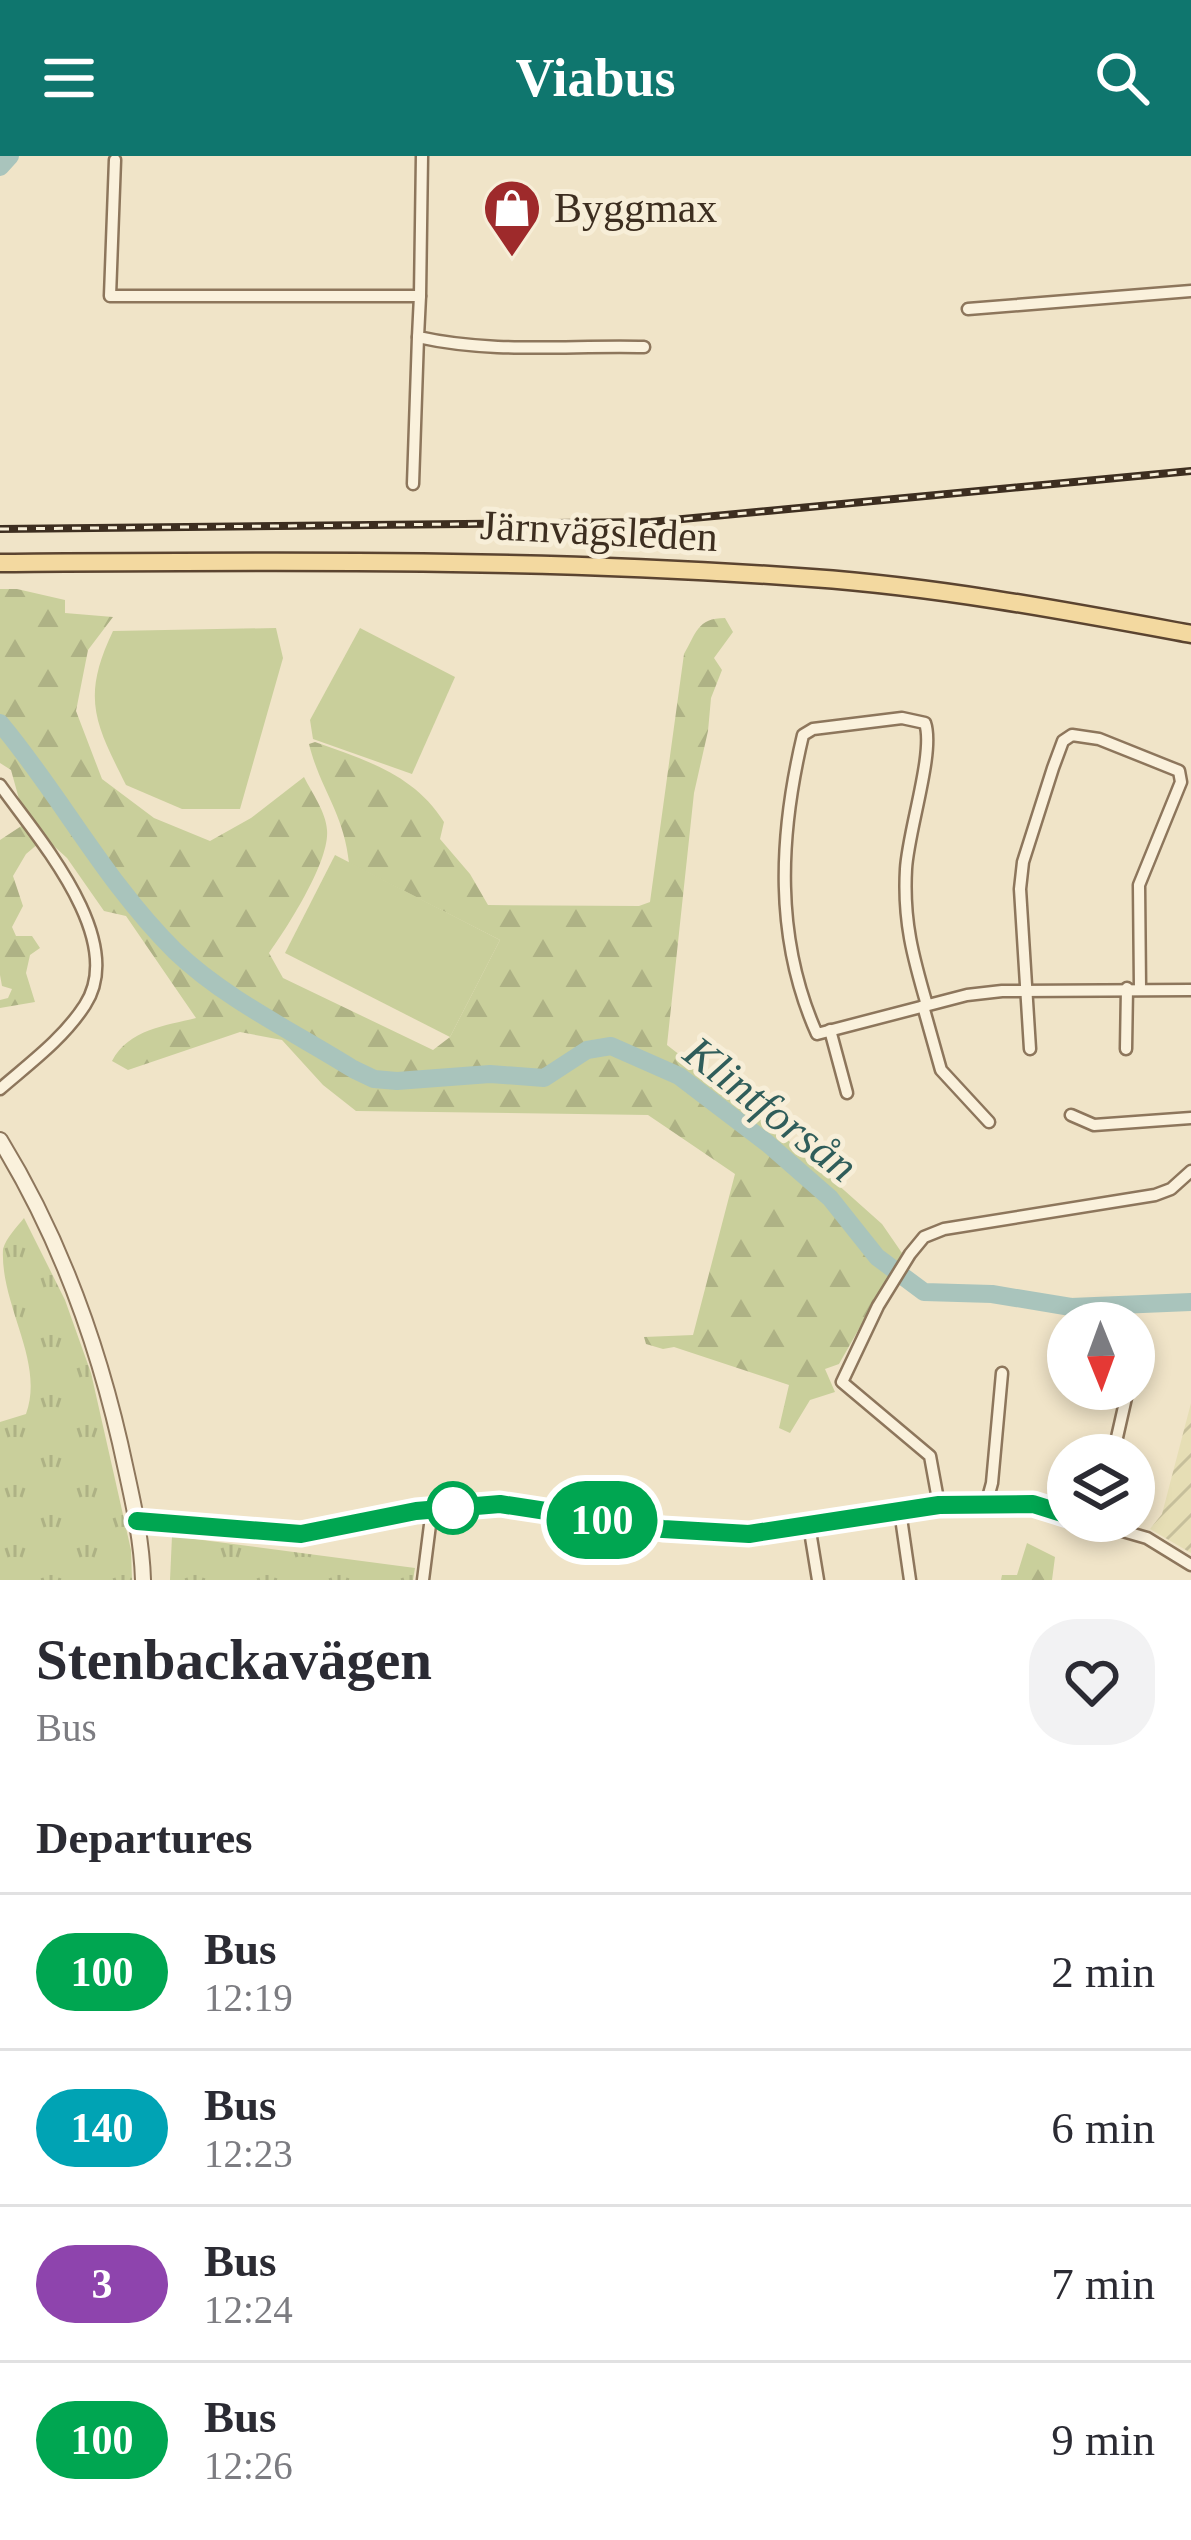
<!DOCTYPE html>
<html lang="en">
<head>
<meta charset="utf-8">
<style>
  :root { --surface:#fff; --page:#f2f2f3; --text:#2b2b33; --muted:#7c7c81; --line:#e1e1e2; --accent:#0f766e }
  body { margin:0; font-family:Georgia,serif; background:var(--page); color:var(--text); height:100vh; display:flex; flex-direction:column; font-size:45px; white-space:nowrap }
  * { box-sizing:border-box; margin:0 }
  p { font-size:39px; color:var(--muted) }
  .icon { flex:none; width:66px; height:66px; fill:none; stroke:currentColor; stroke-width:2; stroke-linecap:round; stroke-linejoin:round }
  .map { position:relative; height:1424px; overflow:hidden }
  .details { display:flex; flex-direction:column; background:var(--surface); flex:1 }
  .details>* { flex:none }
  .badge { padding:0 24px; border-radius:39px; font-size:42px; line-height:78px }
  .needle { width:78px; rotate:179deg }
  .buttons { position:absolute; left:1047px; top:1146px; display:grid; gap:24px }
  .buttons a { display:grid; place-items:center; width:108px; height:108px; border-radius:50%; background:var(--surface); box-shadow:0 6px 18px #0003; font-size:60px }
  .map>.badge { position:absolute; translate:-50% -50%; box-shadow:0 0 0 6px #fff }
  h2 { padding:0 36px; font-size:45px; line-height:108px }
  .round { display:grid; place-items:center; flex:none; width:126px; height:126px; border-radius:48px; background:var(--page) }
  .overview { display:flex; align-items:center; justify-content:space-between; height:204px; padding:0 36px }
  h1 { font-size:57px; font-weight:700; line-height:90px }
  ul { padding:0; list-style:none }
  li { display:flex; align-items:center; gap:36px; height:156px; padding:0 36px; border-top:3px solid var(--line) }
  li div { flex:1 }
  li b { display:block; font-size:45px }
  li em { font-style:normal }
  li .badge { min-width:132px; font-weight:700; text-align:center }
  header { display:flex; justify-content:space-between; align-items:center; height:156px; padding:0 36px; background:var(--accent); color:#fff; font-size:54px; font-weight:700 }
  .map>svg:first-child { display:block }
  .farmland { fill:url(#farmland-furrows) }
  .grass { fill:url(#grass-tufts) }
  .forest { fill:url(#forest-firs) }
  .garden { fill:#c9cf9b }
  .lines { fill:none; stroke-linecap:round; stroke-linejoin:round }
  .river { stroke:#a9c4bc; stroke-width:18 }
  .minor-casing { stroke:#8d765c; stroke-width:15 }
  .tertiary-casing { stroke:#8d765c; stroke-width:18 }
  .primary-casing { stroke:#5b4430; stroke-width:21 }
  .minor { stroke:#faf1dc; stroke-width:10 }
  .tertiary { stroke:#faf1dc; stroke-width:14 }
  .primary { stroke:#f3d9a0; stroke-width:16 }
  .rail-casing { stroke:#3d2e20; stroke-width:8 }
  .rail { stroke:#f7eed8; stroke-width:3; stroke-dasharray:9; stroke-linecap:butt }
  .line-casing { stroke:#fff; stroke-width:27 }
  .line { stroke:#00a651; stroke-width:18 }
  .stop-dot { fill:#fff; stroke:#00a651; stroke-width:6 }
  .labels { text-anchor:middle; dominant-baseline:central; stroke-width:10; stroke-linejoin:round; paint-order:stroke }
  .poi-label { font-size:42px; fill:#3d2e20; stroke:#f7eed8; text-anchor:start }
  .street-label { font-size:42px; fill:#3d2e20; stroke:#f7eed8 }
  .water-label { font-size:45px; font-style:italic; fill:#2f5d5a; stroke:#f7eed8 }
</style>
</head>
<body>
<header><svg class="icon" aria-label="menu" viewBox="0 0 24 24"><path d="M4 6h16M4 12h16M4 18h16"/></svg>Viabus<svg class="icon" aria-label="search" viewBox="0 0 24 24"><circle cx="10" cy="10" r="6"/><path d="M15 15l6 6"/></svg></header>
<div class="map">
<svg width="1191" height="1424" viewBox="0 0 1191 1424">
  <defs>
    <pattern id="farmland-furrows" width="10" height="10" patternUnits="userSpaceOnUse" patternTransform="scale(3)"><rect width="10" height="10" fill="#e6deb5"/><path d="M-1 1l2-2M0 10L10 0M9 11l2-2" fill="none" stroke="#c6bf9b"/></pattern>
    <pattern id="grass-tufts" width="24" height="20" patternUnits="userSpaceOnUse" patternTransform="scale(3)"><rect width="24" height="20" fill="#c9cf9b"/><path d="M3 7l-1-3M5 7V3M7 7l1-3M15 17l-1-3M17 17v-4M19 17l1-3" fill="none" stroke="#aeb285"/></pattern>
    <pattern id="forest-firs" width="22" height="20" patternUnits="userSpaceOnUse" patternTransform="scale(3)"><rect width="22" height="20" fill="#c9cf9b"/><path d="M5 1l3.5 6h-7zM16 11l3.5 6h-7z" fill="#aeb285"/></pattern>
  </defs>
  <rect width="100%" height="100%" fill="#f0e4c8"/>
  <path class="farmland" d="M1191,1247v150l-41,-24 12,-15z"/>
  <g class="grass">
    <path d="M24,1062l41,82 26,73 40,177 1,30h-132v-158l26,-8c19,-53 -26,-108 -23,-165 3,-11 14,-22 21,-31z"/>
    <path d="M172,1380l243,32 -2,12h-243z"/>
  </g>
  <g class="forest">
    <path d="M0,433h17l48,11v13l48,4 -25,33 -12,61 26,68 52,39 56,23 41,-23 53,-41c8,16 22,35 23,53 3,31 -40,98 -58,123l14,25 150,72 17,-13 50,-97 -151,-77c-5,-50 -29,-74 -40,-119l6,-2c50,18 99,32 129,80l-4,17 30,35 18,31 151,1 11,-4 34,-248c12,-20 13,-36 41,-36l8,14 -19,26 8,12 -11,28 -3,33 -14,62 -27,252 113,88 102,91 20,29 -63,111 -14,5 10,23 -25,8 -20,33 -11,-5 10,-43 -115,-38 -11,2 -17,-5 -2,-7 49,-2 42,-161 -87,-59 -292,-4 -33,-26 -41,-45 -42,-8 -112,38 -16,-9c17,-32 53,-35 84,-43l-70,-102 -22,-5 -37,-53 -22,-20 -19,16 -13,22 10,30 -11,21 4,9h16l8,12 -10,7 -4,18 9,29 -35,6v-8l8,-2 4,-9 -10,-3 -2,-11v-135l32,-21 -13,-20 -8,-29 -11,-7z"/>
    <path d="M1027,1387l28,14 -3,23h-51l1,-5h15z"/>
  </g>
  <g class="garden">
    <path d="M276,472l7,30 -43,151h-58l-56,-24c-31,-62 -45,-87 -13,-154z"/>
    <path d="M360,472l95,49 -43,97 -99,-35 -3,-19z"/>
    <path d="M335,699l165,85 -50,97 -165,-84z"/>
  </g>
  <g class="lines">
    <g class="river">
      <path d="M0,11l10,-11"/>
      <path d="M0,567c61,73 106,160 175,228 50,48 119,81 178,118l21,10 23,2 93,-7 54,4 43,-28 24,-4 68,30 88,67 63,55 47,59 47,35 68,2 79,13 120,-5"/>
    </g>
    <defs>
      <g id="minor">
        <path d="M115,4l-5,136h310l2,-140"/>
        <path d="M420,140l-2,41c76,17 150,8 226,10"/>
        <path d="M968,153l223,-18"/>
        <path d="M413,328l5,-147"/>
        <path d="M0,629c37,52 128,154 85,220 -22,34 -55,58 -85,84"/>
        <path d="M927,849c-14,-48 -24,-84 -21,-136 2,-38 29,-117 19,-146l-23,-5 -89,11 -10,6c-24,101 -29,203 14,299l150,-39 35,-4 189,-1"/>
        <path d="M923,850l18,64 48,52"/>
        <path d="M830,874l17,63"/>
        <path d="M1030,893l-10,-160 3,-27 30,-94 10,-27 9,-6 27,4 80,32 2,11 -42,103 1,103"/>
        <path d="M1126,893l1,-61"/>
        <path d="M1071,959l23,10 97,-7"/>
        <path d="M1113,1299l15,-66"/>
        <path d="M939,1349l-9,-49 -88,-74 36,-76 32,-52 14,-17 20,-8 211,-34 16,-6 20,-18"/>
        <path d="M986,1349l6,-22 10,-110"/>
        <path d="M900,1355l10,69"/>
        <path d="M137,1365l164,14 115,-24 84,-7 163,25 86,5 190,-29 93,-1 36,11"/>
        <path d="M1088,1365l59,17 44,27"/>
        <path d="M809,1369l9,55"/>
        <path d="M423,1424l9,-71"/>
      </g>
      <path id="tertiary" d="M0,984c62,101 102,215 126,330 8,36 16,73 17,110"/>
      <path id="primary" d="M0,407c271,-2 541,-5 812,15 127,9 254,33 379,56"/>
    </defs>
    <use href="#minor" class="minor-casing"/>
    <use href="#tertiary" class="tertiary-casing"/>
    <use href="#primary" class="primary-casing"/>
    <use href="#minor" class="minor"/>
    <use href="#tertiary" class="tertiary"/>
    <use href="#primary" class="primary"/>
    <defs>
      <path id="rail" d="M0,373l651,-7 540,-51"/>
    </defs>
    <use href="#rail" class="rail-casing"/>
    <use href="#rail" class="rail"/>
  </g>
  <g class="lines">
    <defs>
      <path id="line" d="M137,1365l164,13 115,-23 84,-7 163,25 86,5 190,-29 94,-1 35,11"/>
    </defs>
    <use href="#line" class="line-casing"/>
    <use href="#line" class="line"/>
  </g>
  <defs>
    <symbol id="shop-pin" viewBox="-11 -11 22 30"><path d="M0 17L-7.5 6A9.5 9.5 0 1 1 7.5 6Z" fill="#9e2a2b" stroke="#f7eed8"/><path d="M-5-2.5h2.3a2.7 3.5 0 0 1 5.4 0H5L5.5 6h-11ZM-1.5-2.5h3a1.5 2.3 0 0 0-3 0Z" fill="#fff"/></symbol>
  </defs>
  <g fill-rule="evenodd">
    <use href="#shop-pin" x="479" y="19" width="66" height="90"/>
  </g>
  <circle class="stop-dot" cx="453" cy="1352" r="24"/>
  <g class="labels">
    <g class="poi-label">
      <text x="554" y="52">Byggmax</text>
    </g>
    <g class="street-label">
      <text transform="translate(599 375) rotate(3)">Järnvägsleden</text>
    </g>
    <g class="water-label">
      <text transform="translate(771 953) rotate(38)">Klintforsån</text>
    </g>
  </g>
</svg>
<div class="buttons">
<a><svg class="needle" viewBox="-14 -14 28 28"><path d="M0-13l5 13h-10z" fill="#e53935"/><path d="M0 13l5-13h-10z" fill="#7c7c81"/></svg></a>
<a><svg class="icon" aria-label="layers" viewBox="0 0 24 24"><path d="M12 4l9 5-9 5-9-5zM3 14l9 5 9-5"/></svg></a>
</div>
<b class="badge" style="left:602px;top:1364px;background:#00a651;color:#fff">100</b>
</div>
<section class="details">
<div class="overview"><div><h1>Stenbackavägen</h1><p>Bus</p></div><a class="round"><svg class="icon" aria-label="heart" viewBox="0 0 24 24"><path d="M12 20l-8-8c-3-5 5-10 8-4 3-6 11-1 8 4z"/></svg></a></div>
<h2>Departures</h2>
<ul>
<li><span class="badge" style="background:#00a651;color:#fff">100</span><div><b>Bus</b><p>12:19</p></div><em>2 min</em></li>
<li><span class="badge" style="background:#00a3b4;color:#fff">140</span><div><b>Bus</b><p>12:23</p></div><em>6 min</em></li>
<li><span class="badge" style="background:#8e44ad;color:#fff">3</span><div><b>Bus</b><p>12:24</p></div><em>7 min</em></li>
<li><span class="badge" style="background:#00a651;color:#fff">100</span><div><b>Bus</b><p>12:26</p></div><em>9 min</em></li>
</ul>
</section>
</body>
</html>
